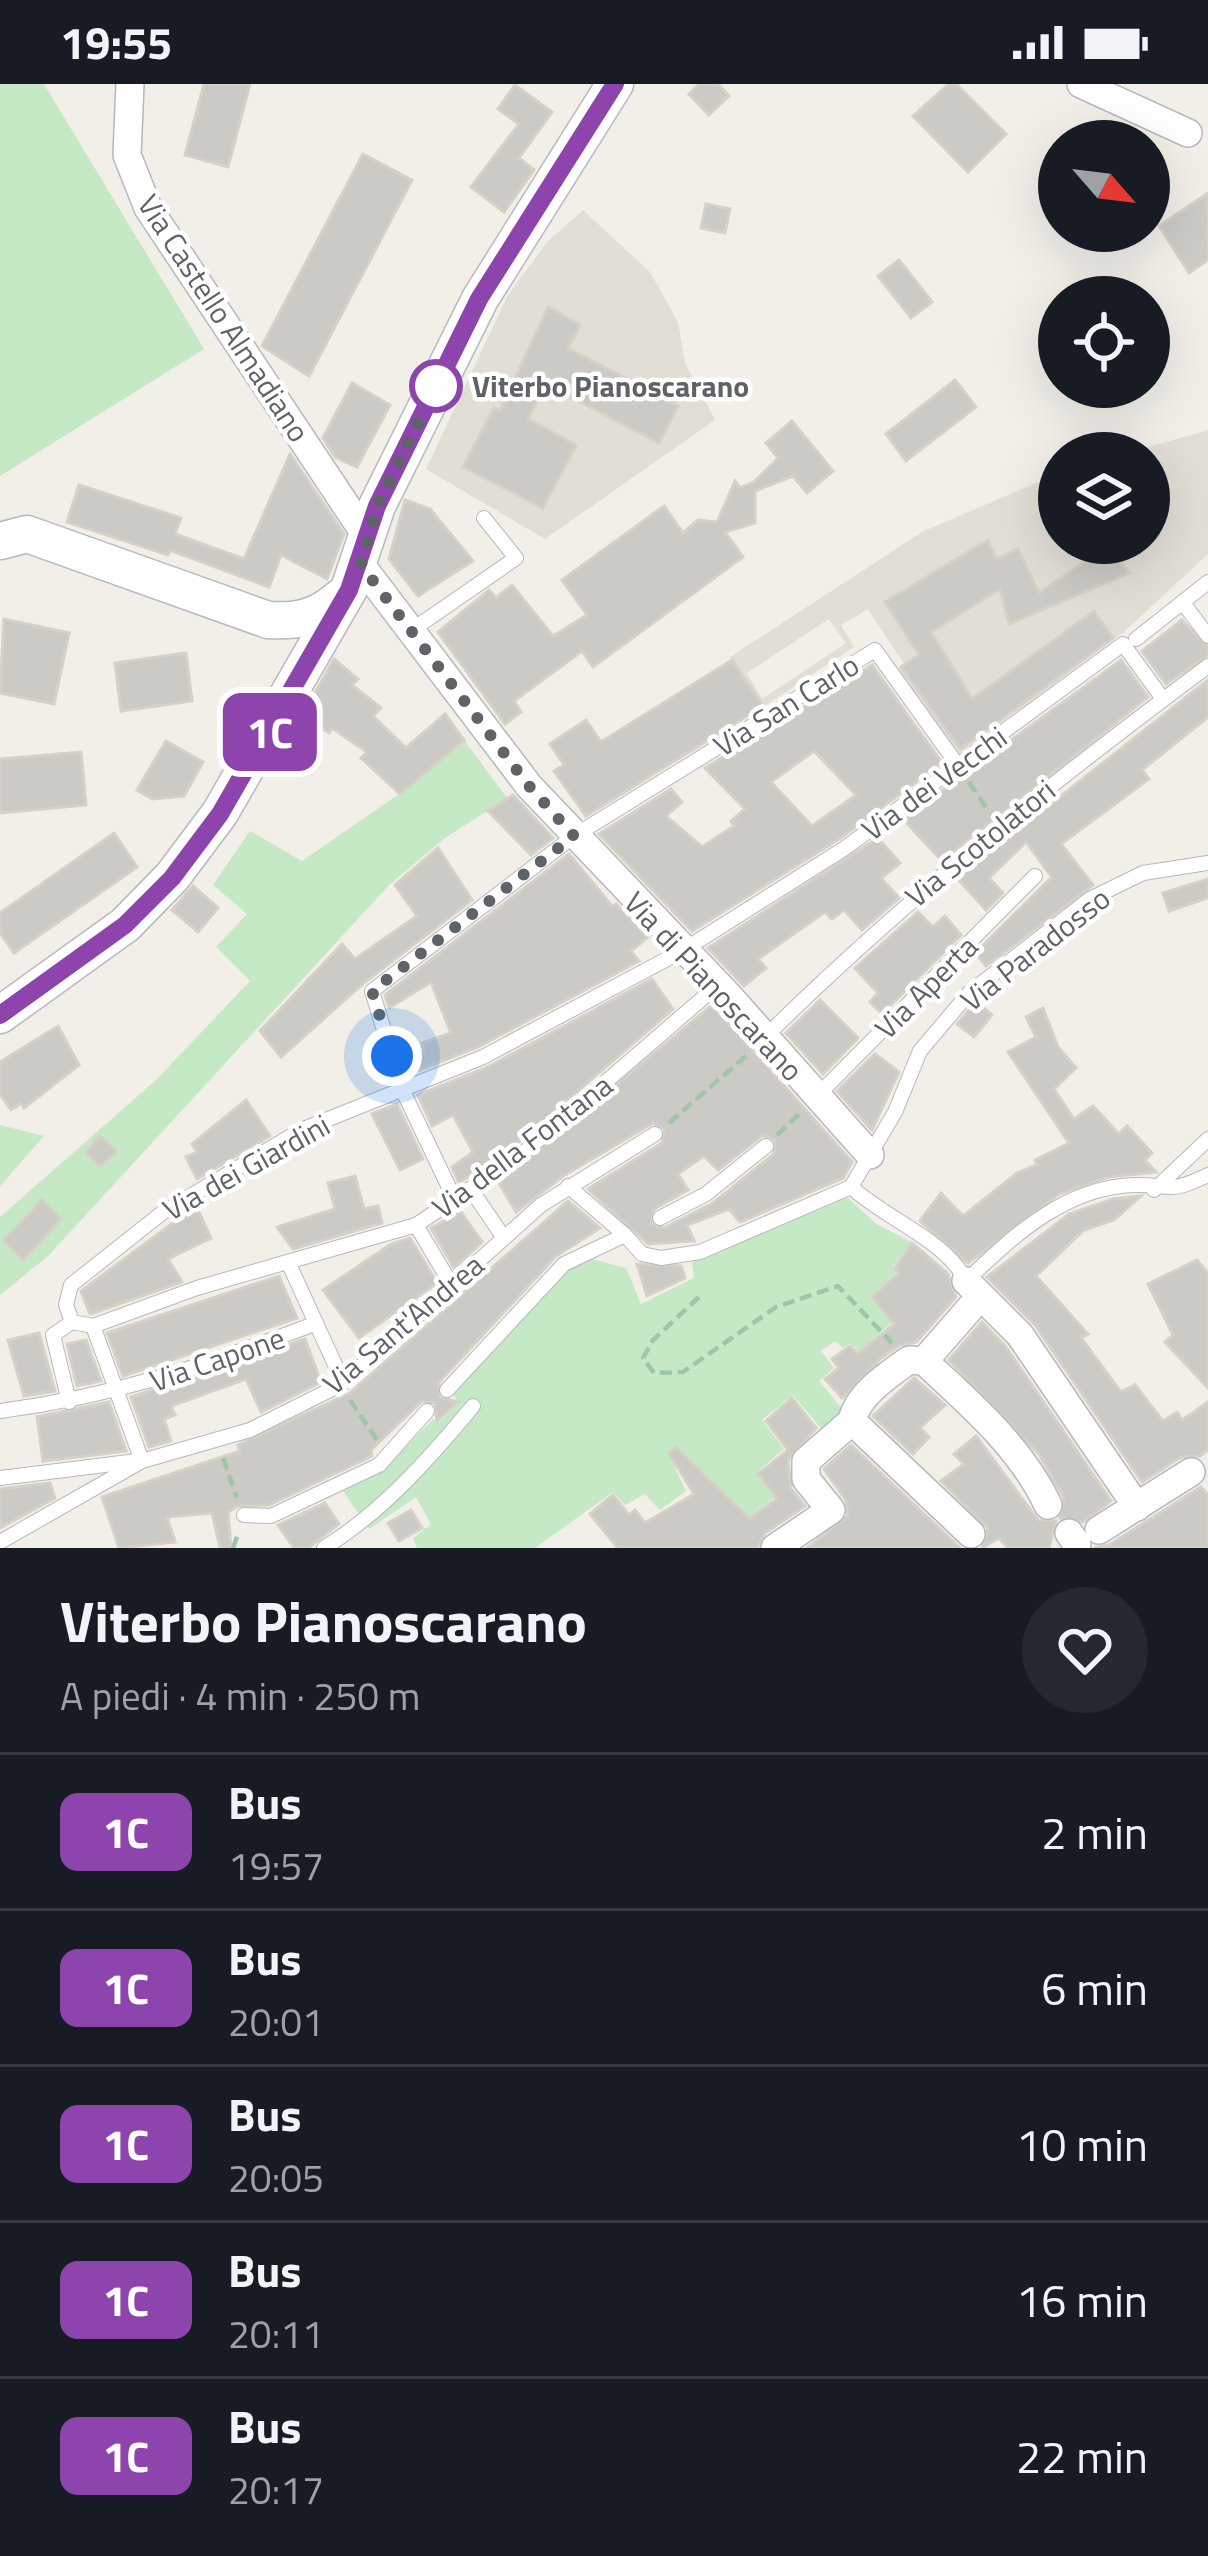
<!DOCTYPE html>
<html lang="it">
<head>
<meta charset="utf-8">
<style>
  :root { --surface:#171b24; --page:#242831; --text:#f1f3f6; --muted:#9ea1a6; --line:#363941 }
  body { margin:0; font-family:"Titillium Web",sans-serif; background:var(--page); color:var(--text); height:100vh; display:flex; flex-direction:column; font-size:45px; white-space:nowrap }
  * { box-sizing:border-box; margin:0 }
  p { font-size:39px; color:var(--muted) }
  .icon { flex:none; width:66px; height:66px; fill:none; stroke:currentColor; stroke-width:2; stroke-linecap:round; stroke-linejoin:round }
  .map { position:relative; height:1464px; overflow:hidden }
  .drawer { display:flex; flex-direction:column; background:var(--surface); flex:1 }
  .drawer>* { flex:none }
  .badge { padding:0 24px; border-radius:18px; font-size:42px; line-height:78px }
  .needle { width:78px; rotate:118deg }
  .buttons { position:absolute; left:1038px; top:36px; display:grid; gap:24px }
  .buttons a { display:grid; place-items:center; width:132px; height:132px; border-radius:50%; background:var(--surface); box-shadow:0 12px 48px #0002; font-size:60px }
  .you { position:absolute; width:60px; height:60px; margin:-30px; border:9px solid #fff; border-radius:50%; background:#1a73e8; box-shadow:0 0 0 18px #1a73e833 }
  .map>.badge { position:absolute; translate:-50% -50%; box-shadow:0 0 0 6px #fff }
  .round { display:grid; place-items:center; flex:none; width:126px; height:126px; border-radius:63px; background:var(--page) }
  .overview { display:flex; align-items:center; justify-content:space-between; height:204px; padding:0 60px }
  h1 { font-size:57px; font-weight:700; line-height:90px }
  ul { padding:0; list-style:none }
  li { display:flex; align-items:center; gap:36px; height:156px; padding:0 60px; border-top:3px solid var(--line) }
  li div { flex:1 }
  li b { display:block; font-size:45px }
  li em { font-style:normal }
  li .badge { min-width:132px; font-weight:700; text-align:center }
  .status { display:flex; justify-content:space-between; align-items:center; height:84px; padding:0 60px; background:var(--surface); direction:ltr }
  .status svg { height:33px; fill:currentColor }
  .map>svg:first-child { display:block }
  .education { fill:#e1ded6; fill-rule:evenodd }
  .green { fill:#c5e8c5 }
  .building { fill:#cccac5; stroke:#d6d1c6; stroke-width:3; fill-rule:evenodd }
  .lines { fill:none; stroke-linecap:round; stroke-linejoin:round }
  .lane-casing { stroke:#b5b8bc; stroke-width:16 }
  .street-casing { stroke:#b5b8bc; stroke-width:30 }
  .secondary-casing { stroke:#b6babf; stroke-width:39 }
  .path { stroke:#9cc7a9; stroke-width:4.5; stroke-dasharray:12 6; stroke-linecap:butt }
  .lane { stroke:#fff; stroke-width:14 }
  .street { stroke:#fff; stroke-width:27 }
  .secondary { stroke:#fff; stroke-width:36 }
  .line-casing { stroke:#fff; stroke-width:27 }
  .line { stroke:#8e44ad; stroke-width:18 }
  .walk { stroke:#5f6368; stroke-width:12; stroke-dasharray:0 21.6 }
  .stop-dot { fill:#fff; stroke:#8e44ad; stroke-width:6 }
  .labels { text-anchor:middle; dominant-baseline:central; stroke-width:9; stroke-linejoin:round; paint-order:stroke }
  .street-label { font-size:30px; fill:#5f6368; stroke:#fff }
  .stop-label { font-size:30px; font-weight:bold; fill:#5f6368; stroke:#fff; text-anchor:start }
</style>
</head>
<body>
<div class="status"><b>19:55</b><svg viewBox="0 0 49 12"><path d="M0 12V9h3v3zM5 12V6h3v6zM10 12V3h3v9zM15 12V0h3v12zM26 1h20v11H26zM47 4h2v5h-2z"/></svg></div>
<div class="map">
<svg width="1208" height="1464" viewBox="0 0 1208 1464">
  <rect width="100%" height="100%" fill="#f1efe8"/>
  <g class="education">
    <path d="M583,126l67,62 28,50 7,41 30,57 -170,119 -119,-70 82,-174 40,-54z"/>
    <path d="M1208,346v124l-84,78 -164,122 -63,-84 7,-6 -36,-55 -27,16 13,22 -91,60 -33,-50 192,-125 137,-59v70h90v-90h-21zM829,535l17,24 -84,56 -15,-26z"/>
  </g>
  <g class="green">
    <path d="M0,0h44l160,265 -204,127z"/>
    <path d="M464,656l43,58 -62,40 -56,47 -341,371 -48,39v-78l156,-137 94,-99 -34,-34 31,-33 -34,-29 37,-54 52,30 97,-67z"/>
    <path d="M0,1041l44,11 -44,50z"/>
    <path d="M847,1113l28,26 36,19 -18,25 4,5 -27,25 21,26 -32,29 -9,-9 -7,5 -8,-7 -14,10 13,17 -15,13 29,35 -22,18 -33,-39 -31,25 22,29 -28,24 18,25 -25,18 -62,-59 -12,11 11,23 -26,19 -15,-16 -20,11 -12,-13 -78,56h-118l-4,-10 18,-14 -15,-27 -47,32 -26,-38 38,-19 52,-53 5,4 21,-20 -8,-11 117,-123 24,-10 34,9 15,36 53,-26 -2,-15 7,-5z"/>
  </g>
  <g class="building">
    <path d="M204,0h46l-22,83 -43,-12z"/>
    <path d="M699,0h19l11,12 -20,19 -20,-21z"/>
    <path d="M949,0h7l50,50 -38,38 -55,-56z"/>
    <path d="M515,1l37,27 -33,46 15,12 -30,42 -33,-25 48,-63 -21,-15z"/>
    <path d="M363,70l49,26 -103,196 -47,-30z"/>
    <path d="M1208,109v67l-19,13 -30,-47z"/>
    <path d="M706,120l24,5 -5,24 -24,-5z"/>
    <path d="M899,176l33,42 -21,16 -33,-42z"/>
    <path d="M548,223l32,18 -12,23 110,58 -19,37 -113,-59 -18,35 48,26 -33,63 -80,-41 31,-59 6,3z"/>
    <path d="M955,296l21,27 -70,54 -20,-27z"/>
    <path d="M352,299l38,22 -33,62 -22,-10 -12,-19z"/>
    <path d="M792,337l41,50 -26,22 -14,-17 -38,15v32l-30,9 18,25 -150,110 -11,-16 -68,50 7,11 -16,12 -67,-92 51,-42 7,8 16,-13 41,51 34,-21 -25,-35 102,-74 19,27 15,-13 19,2 18,-41 5,7 14,-6 24,-24 -12,-15z"/>
    <path d="M290,370l54,80 -17,45 -46,-24 -12,32 -99,-37 -2,5 -101,-33 12,-37 102,33 -6,16 69,25z"/>
    <path d="M405,416l25,9 43,52 -55,35 -29,-37z"/>
    <path d="M988,456l8,19 22,-10 21,44 70,-48 20,28 -120,51 -9,-35 -69,43 41,67 122,-88 19,27 -153,111 -59,-82 18,-12 -34,-53z"/>
    <path d="M4,535l65,14 -15,71 -54,-11z"/>
    <path d="M1182,536l26,27v8l-42,29 -24,-33z"/>
    <path d="M186,569l6,48 -71,10 -6,-48z"/>
    <path d="M334,575l24,20 -6,6 29,23 -8,8 33,32 39,-34 19,26 -64,54 -39,-36 6,-6 -35,-24 -3,5 -27,-17z"/>
    <path d="M732,576l31,46 -177,110 -32,-45 10,-6 -14,-21 36,-24 15,22z"/>
    <path d="M1121,576l27,37 -206,164 -39,-42z"/>
    <path d="M872,581l70,98 -103,76 -147,92 -93,-97 72,-45 11,13 -16,14 36,31 32,-21 -3,-5 14,-12 -40,-41zM814,667l42,44 -44,31 -41,-44z"/>
    <path d="M1208,596v37l-66,53 7,9 -88,65 32,41 -107,81 -11,-13 77,-76 -26,-35 -37,36 14,15 -17,17 -29,-32z"/>
    <path d="M166,657l37,21 -19,34 -32,3 -15,-9z"/>
    <path d="M81,668l5,53 -86,8v-54z"/>
    <path d="M513,711l40,43 -22,17 -43,-44z"/>
    <path d="M114,749l23,34 -123,86 -14,-20v-20z"/>
    <path d="M878,754l22,25 -19,15 18,20 -37,32 -18,-20 -12,9 -7,-7 -67,47 8,9 -22,18 -36,-38z"/>
    <path d="M438,764l34,52 -107,82 -84,75 -21,-26 82,-87 13,15 62,-43 -22,-31z"/>
    <path d="M569,770l43,52 4,-2 32,33 -17,14 8,10 -161,86 -69,27 -5,-16 20,-7 -2,-8 29,-10 -20,-51 -42,26 -4,-13z"/>
    <path d="M1208,795v19l-39,13 -6,-18z"/>
    <path d="M193,802l25,22 -20,24 -26,-22z"/>
    <path d="M918,828l15,15 12,-11 16,19 -79,79 -12,-12 8,-9 -23,-25z"/>
    <path d="M652,895l21,30 -159,137 -55,37 -7,-16 21,-15 -20,-37 -21,11 -14,-31 70,-28z"/>
    <path d="M820,916l38,38 -35,36 -37,-41z"/>
    <path d="M976,918l16,13 -18,22 -17,-13z"/>
    <path d="M712,921l140,157 -9,16 -103,44 -11,-13 -42,16 7,16 -46,3 -60,-55 74,-46 3,-14 -12,-6 -90,53 -47,36 -17,-29zM763,1051l12,5 -1,14 -61,49 -49,25 -13,-4 3,-15 34,-19 -10,-16 26,-18 14,14z"/>
    <path d="M1043,924l15,39 18,21 -22,21 20,30 19,-13 26,28 8,-8 25,27 -7,7 11,12 -48,5 -49,17 -91,69 -48,-42 21,-28 22,23 54,-43 20,-8 -2,-5 34,-17 -61,-91 28,-15 -10,-20z"/>
    <path d="M58,942l21,39 -55,43 -3,-5 -10,7 -11,-16v-32z"/>
    <path d="M875,970l24,18 -27,58 -35,-39z"/>
    <path d="M246,1016l24,36 -73,43 -11,-22 11,-5 -5,-8z"/>
    <path d="M397,1020l26,55 -23,11 -28,-56z"/>
    <path d="M100,1052l17,15 -17,15 -14,-13z"/>
    <path d="M355,1092l9,33 14,-3 4,17 -89,26 -16,-22 58,-18 -7,-26z"/>
    <path d="M1141,1112l-27,24 -30,10 -48,46 52,58 -7,4 40,54 14,-7 28,36 14,-9 5,8 26,-18v48l-8,6 -19,1 -39,25 -107,-157 -48,-48 82,-63 44,-15z"/>
    <path d="M42,1116l19,19 -38,41 -20,-19z"/>
    <path d="M568,1117l32,27 -44,28 -117,126v15l19,5 -21,19 -2,-18 -13,-2 -51,49 1,6 -103,49 -31,1 -10,6 3,36h-11l-8,-35 -45,4 8,25 -56,6 -17,-51 138,-46 -2,-6 112,-52z"/>
    <path d="M196,1122l15,32 -43,21 14,23 -92,32 -9,-23z"/>
    <path d="M461,1128l21,30 -28,26 -23,-40z"/>
    <path d="M410,1154l27,45 -78,55 -36,-48 68,-46z"/>
    <path d="M912,1159l36,31 8,23 -40,45 -16,3 -19,13 -39,40 -17,-19 14,-11 -7,-9 18,-13 8,8 36,-30 -22,-27 27,-24 -4,-5z"/>
    <path d="M1197,1176l11,13v115l-43,-46 8,-7 -25,-51z"/>
    <path d="M637,1180l44,2 4,12 -38,18z"/>
    <path d="M279,1192l18,42 -174,58 -16,-43z"/>
    <path d="M982,1238l24,25 105,154 -28,21 -23,-4 4,-20 -25,-44 -90,-94z"/>
    <path d="M39,1249l16,58 -31,5 -16,-56z"/>
    <path d="M305,1255l16,43 -60,30 -15,-33 -75,27 4,9 -11,4 7,22 -22,6 -18,-50z"/>
    <path d="M86,1256l15,41 -24,5 -10,-42z"/>
    <path d="M914,1294l31,27 -25,23 9,9 -16,17 -40,-38z"/>
    <path d="M792,1314l24,30 -28,32 3,29 14,17 -40,27 -8,15h-139l-28,-34 23,-19 16,20 6,-5 10,13 49,-29 -25,-41 7,-6 73,71 28,-19 -19,-25 30,-24 -22,-29z"/>
    <path d="M109,1318l17,49 -83,10 -6,-44z"/>
    <path d="M976,1352l62,84 18,1 -7,27h-41l-9,-10 -17,10 6,-20 -47,-47 23,-17 -10,-10z"/>
    <path d="M851,1361l108,102 1,1h-153l41,-32 -2,-16 -22,-31z"/>
    <path d="M50,1399l5,15 -55,30v-39z"/>
    <path d="M1201,1403l7,8v53h-114l15,-3z"/>
    <path d="M325,1419l14,21 -31,24h-14l-16,-23z"/>
    <path d="M411,1426l11,18 -23,13 -11,-18z"/>
  </g>
  <g class="lines">
    <defs>
      <g id="lane">
        <path d="M1183,519l25,33"/>
        <path d="M412,546l104,-72 -32,-40"/>
        <path d="M1136,555l72,-57"/>
        <path d="M765,953c139,-137 287,-255 443,-371"/>
        <path d="M816,1013l219,-221"/>
        <path d="M568,1102l57,49"/>
        <path d="M851,1103c35,32 96,54 115,94 47,-45 100,-95 170,-96 38,0 32,9 72,-10"/>
        <path d="M1154,1106l54,-51"/>
        <path d="M472,1107l32,47"/>
        <path d="M456,1118l-54,-113 -30,-98 202,-155 301,-186 84,117"/>
        <path d="M660,1134l46,-24 60,-48"/>
        <path d="M416,1141l35,59"/>
        <path d="M288,1178l55,120"/>
        <path d="M93,1242l-21,-4 -6,-17 5,-20 91,-72 139,-83 182,-73 199,-106 163,-103 278,-204 40,55"/>
        <path d="M93,1242l104,-38 219,-63 105,-70 197,-170"/>
        <path d="M93,1242l49,135"/>
        <path d="M447,1306l117,-126 61,-29 17,19 19,4 39,-6 151,-65 44,-75 25,-61 49,-58 121,-94 53,-26 65,-10"/>
        <path d="M69,1318l-16,-67 19,-13"/>
        <path d="M0,1327c115,-15 207,-46 314,-87"/>
        <path d="M0,1394l137,-17"/>
        <path d="M244,1431l27,1 108,-51 48,-54"/>
        <path d="M0,1458l142,-81 108,-31 90,-45 201,-180 114,-71"/>
        <path d="M324,1464c58,-36 106,-90 149,-142"/>
      </g>
      <g id="street">
        <path d="M130,0l-3,71 21,53 219,329"/>
        <path d="M1081,0l107,49"/>
        <path d="M361,481l168,221 198,208 143,161"/>
        <path d="M966,1197l54,54 117,172"/>
        <path d="M924,1277c46,43 97,86 124,144"/>
        <path d="M852,1337l119,113"/>
        <path d="M1099,1446l92,-58"/>
        <path d="M1069,1449l8,11"/>
        <path d="M775,1464l56,-38 -25,-31v-18l46,-40c5,-26 36,-46 57,-61l15,1 55,-63"/>
      </g>
      <g id="secondary">
        <path d="M0,457l27,-7 241,86c32,2 50,-3 74,-24"/>
        <path d="M0,931l125,-90 47,-48 48,-64 129,-224 28,-83 103,-207 135,-215"/>
      </g>
    </defs>
    <use href="#lane" class="lane-casing"/>
    <use href="#street" class="street-casing"/>
    <use href="#secondary" class="secondary-casing"/>
    <g class="path">
      <path d="M969,698l20,30"/>
      <path d="M669,1039l77,-67"/>
      <path d="M777,1051l22,-21"/>
      <path d="M699,1213l-46,43 -10,18 11,15 29,-1 93,-65 62,-21 54,57"/>
      <path d="M350,1316l27,40"/>
      <path d="M223,1374l14,40"/>
      <path d="M233,1464l6,-17"/>
    </g>
    <use href="#lane" class="lane"/>
    <use href="#street" class="street"/>
    <use href="#secondary" class="secondary"/>
  </g>
  <g class="lines">
    <defs>
      <path id="line" d="M0,931l125,-90 47,-47 48,-64 129,-224 28,-84 102,-207 136,-215"/>
    </defs>
    <use href="#line" class="line-casing"/>
    <use href="#line" class="line"/>
    <path class="walk" d="M392,972l-20,-65 202,-155 -45,-50 -168,-221 16,-59 59,-120"/>
  </g>
  <circle class="stop-dot" cx="436" cy="302" r="24"/>
  <g class="labels">
    <g class="street-label">
      <text transform="translate(224 234) rotate(57)">Via Castello Almadiano</text>
      <text transform="translate(786 621) rotate(-32)">Via San Carlo</text>
      <text transform="translate(934 699) rotate(-36)">Via dei Vecchi</text>
      <text transform="translate(980 759) rotate(-39)">Via Scotolatori</text>
      <text transform="translate(1035 865) rotate(-38)">Via Paradosso</text>
      <text transform="translate(714 902) rotate(47)">Via di Pianoscarano</text>
      <text transform="translate(926 903) rotate(-45)">Via Aperta</text>
      <text transform="translate(522 1062) rotate(-37)">Via della Fontana</text>
      <text transform="translate(246 1083) rotate(-29)">Via dei Giardini</text>
      <text transform="translate(403 1240) rotate(-40)">Via Sant'Andrea</text>
      <text transform="translate(217 1275) rotate(-19)">Via Capone</text>
    </g>
    <g class="stop-label">
      <text x="472" y="302">Viterbo Pianoscarano</text>
    </g>
  </g>
</svg>
<div class="buttons">
<a><svg class="needle" viewBox="-14 -14 28 28"><path d="M0-13l5 13h-10z" fill="#e53935"/><path d="M0 13l5-13h-10z" fill="#9ea1a6"/></svg></a>
<a><svg class="icon" aria-label="locate" viewBox="0 0 24 24"><circle cx="12" cy="12" r="6"/><path d="M12 2v4M12 18v4M2 12h4M18 12h4"/></svg></a>
<a><svg class="icon" aria-label="layers" viewBox="0 0 24 24"><path d="M12 4l9 5-9 5-9-5zM3 14l9 5 9-5"/></svg></a>
</div>
<div class="you" style="left:392px;top:972px"></div>
<b class="badge" style="left:270px;top:648px;background:#8e44ad;color:#fff">1C</b>
</div>
<section class="drawer">
<div class="overview"><div><h1>Viterbo Pianoscarano</h1><p>A piedi · 4 min · 250 m</p></div><a class="round"><svg class="icon" aria-label="heart" viewBox="0 0 24 24"><path d="M12 20l-8-8c-3-5 5-10 8-4 3-6 11-1 8 4z"/></svg></a></div>
<ul>
<li><span class="badge" style="background:#8e44ad;color:#fff">1C</span><div><b>Bus</b><p>19:57</p></div><em>2 min</em></li>
<li><span class="badge" style="background:#8e44ad;color:#fff">1C</span><div><b>Bus</b><p>20:01</p></div><em>6 min</em></li>
<li><span class="badge" style="background:#8e44ad;color:#fff">1C</span><div><b>Bus</b><p>20:05</p></div><em>10 min</em></li>
<li><span class="badge" style="background:#8e44ad;color:#fff">1C</span><div><b>Bus</b><p>20:11</p></div><em>16 min</em></li>
<li><span class="badge" style="background:#8e44ad;color:#fff">1C</span><div><b>Bus</b><p>20:17</p></div><em>22 min</em></li>
</ul>
</section>
</body>
</html>
